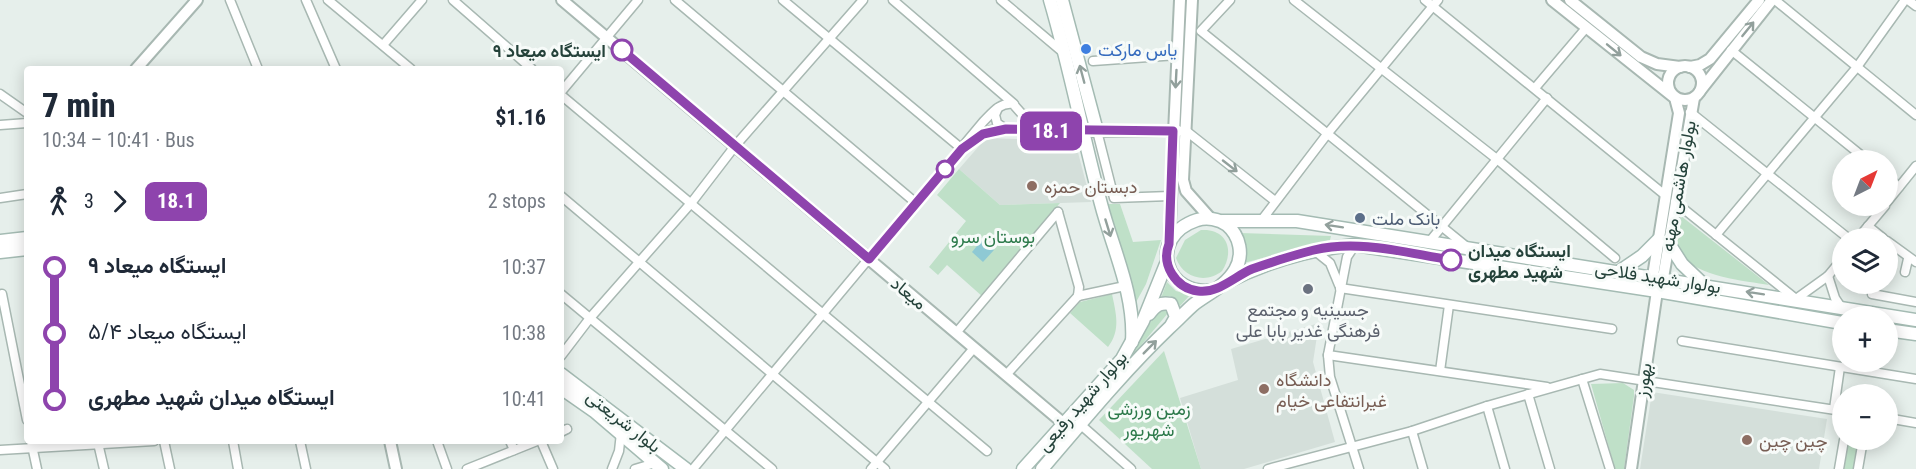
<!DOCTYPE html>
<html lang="en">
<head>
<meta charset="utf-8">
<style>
  :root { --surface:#fff; --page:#f2f2f3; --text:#1f2937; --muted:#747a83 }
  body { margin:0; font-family:"Roboto Condensed",Vazirmatn,sans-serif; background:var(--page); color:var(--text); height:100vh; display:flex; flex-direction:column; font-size:22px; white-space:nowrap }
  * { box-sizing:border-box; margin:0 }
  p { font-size:20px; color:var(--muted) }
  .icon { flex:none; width:33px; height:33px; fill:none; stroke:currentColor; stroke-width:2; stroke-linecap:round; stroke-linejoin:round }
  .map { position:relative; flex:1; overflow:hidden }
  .details { position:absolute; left:24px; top:66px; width:540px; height:378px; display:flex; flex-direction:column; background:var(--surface); border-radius:6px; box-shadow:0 3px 15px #0003 }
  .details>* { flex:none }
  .badge { padding:0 12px; border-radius:9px; font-size:21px; line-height:39px }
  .needle { width:39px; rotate:42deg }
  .controls { position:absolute; left:1832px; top:150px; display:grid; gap:12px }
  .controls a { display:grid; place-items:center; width:66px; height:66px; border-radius:50%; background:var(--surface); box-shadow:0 3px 15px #0003; font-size:30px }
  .map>.badge { position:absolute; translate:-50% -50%; box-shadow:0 0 0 3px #fff }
  .legs { display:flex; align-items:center; gap:9px; height:66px; padding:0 18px; font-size:20px }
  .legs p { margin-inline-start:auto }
  .head { display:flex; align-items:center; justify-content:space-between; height:102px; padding:0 18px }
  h1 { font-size:33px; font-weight:800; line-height:45px }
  ul { padding:0 18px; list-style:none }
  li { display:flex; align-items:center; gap:21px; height:66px; font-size:22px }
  li i { display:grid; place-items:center; width:9px; height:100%; margin:0 8px; background:currentColor }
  li i::after { content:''; width:15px; height:15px; margin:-8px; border:4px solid; border-radius:50%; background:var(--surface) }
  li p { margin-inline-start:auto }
  li:first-child i { background:linear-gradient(#0000 50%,currentColor 0) }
  li:last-child i { background:linear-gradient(currentColor 50%,#0000 0) }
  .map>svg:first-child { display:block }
  .built { fill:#d4dfda }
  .green { fill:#bfe0c8 }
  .water { fill:#8ec9d4 }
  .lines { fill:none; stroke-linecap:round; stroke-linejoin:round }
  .minor-casing { stroke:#a8b8b2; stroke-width:11 }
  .tertiary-casing { stroke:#a8b8b2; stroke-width:14 }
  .secondary-casing { stroke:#a4bbb3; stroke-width:15 }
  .minor { stroke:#fff; stroke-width:8 }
  .tertiary { stroke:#fff; stroke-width:10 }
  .secondary { stroke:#fff; stroke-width:12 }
  .oneway { stroke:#92a09c }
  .line-1-casing { stroke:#fff; stroke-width:14 }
  .line-1 { stroke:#8e44ad; stroke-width:9 }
  .shop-dot { fill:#3f7fe0; stroke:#f7fbf9; stroke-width:2 }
  .stop-1-dot { fill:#fff; stroke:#8e44ad; stroke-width:3 }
  .education-dot { fill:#8d6e63; stroke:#f7fbf9; stroke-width:2 }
  .service-dot { fill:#5c6f8a; stroke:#f7fbf9; stroke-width:2 }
  .worship-dot { fill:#6b7280; stroke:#f7fbf9; stroke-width:2 }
  .labels { text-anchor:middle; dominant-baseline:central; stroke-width:6; stroke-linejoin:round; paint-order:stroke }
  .shop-label { font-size:18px; fill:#366cbe; stroke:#f7fbf9; text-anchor:start }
  .stop-label { font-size:18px; font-weight:bold; fill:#24423a; stroke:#f7fbf9; text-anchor:end }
  .education-label { font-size:18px; fill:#785e54; stroke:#f7fbf9; text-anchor:start }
  .street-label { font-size:18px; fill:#24423a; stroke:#f7fbf9 }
  .service-label { font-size:18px; fill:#4e5e75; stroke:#f7fbf9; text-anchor:start }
  .park-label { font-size:18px; fill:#2d7a4b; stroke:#f7fbf9 }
  .worship-label { font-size:18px; fill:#5b616d; stroke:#f7fbf9 }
</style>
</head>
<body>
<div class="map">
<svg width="1916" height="469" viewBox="0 0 1916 469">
  <rect width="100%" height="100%" fill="#e6efeb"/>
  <g class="built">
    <path d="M986,138l89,3 16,61 -91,3 -41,-36z"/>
    <path d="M1319,323l-6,39 22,80 -91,27h-43l-21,-71 58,-18 -7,-31z"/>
    <path d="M1652,392l175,27 -8,50h-179z"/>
  </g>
  <g class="green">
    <path d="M959,169l41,36 60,-2 -77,94 -36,-32 -9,10 -9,-8 37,-46 -29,-26z"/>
    <path d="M1106,204h14l13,38 28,-2 -15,44 -11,20z"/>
    <path d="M1681,216l88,69c-26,-5 -86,-8 -92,-42 -2,-8 2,-19 4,-27z"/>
    <path d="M1201,230c26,-2 34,21 21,41 -16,13 -39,7 -46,-13l9,-18z"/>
    <path d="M1240,233l91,3 -1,4 -86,23c4,-13 4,-19 -4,-30z"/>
    <path d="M1167,282l9,9 14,4 -10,11 -10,-10 -9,2z"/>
    <path d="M1112,294c4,20 9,36 -4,53l-38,-34 10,-11z"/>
    <path d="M1160,306l10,4 -2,3 -41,49z"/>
    <path d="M1164,351l37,118h-49l-53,-49z"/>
    <path d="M1623,383l11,7v6l-10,73h-9l-24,-85z"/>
    <path d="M1849,440h10l-5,29h-10z"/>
  </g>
  <path class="water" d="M982,240l12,10 -11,12 -11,-10z"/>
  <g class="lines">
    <defs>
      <g id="minor">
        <path d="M230,0l28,69"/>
        <path d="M306,0l30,69"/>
        <path d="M328,0l83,69"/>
        <path d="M453,0l79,69"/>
        <path d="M675,0l241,203"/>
        <path d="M783,0l179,149"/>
        <path d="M893,0l121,104"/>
        <path d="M1001,0l64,54"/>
        <path d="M1230,0l-29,31 266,216"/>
        <path d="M1294,0l204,160 117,98"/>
        <path d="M1425,0l240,195"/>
        <path d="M1775,0l141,115"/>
        <path d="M1908,0l8,6"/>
        <path d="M383,45l39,-45"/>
        <path d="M1731,50l136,110"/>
        <path d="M1093,61l84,-6"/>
        <path d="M1535,88l51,-60"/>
        <path d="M561,92l77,-92"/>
        <path d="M0,94l27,19"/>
        <path d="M561,95l426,356"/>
        <path d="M998,108l-3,7 2,8 9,6"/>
        <path d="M1690,112l158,126"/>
        <path d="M0,125l27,-2"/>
        <path d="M1185,130l90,71"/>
        <path d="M1097,131l17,67 56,-2"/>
        <path d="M971,142l20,-12 93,1"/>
        <path d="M1887,177l12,10"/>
        <path d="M561,196l324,273"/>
        <path d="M0,198l27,-4"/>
        <path d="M1675,202l121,97 32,-23 14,-17"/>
        <path d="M1887,202l29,-36"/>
        <path d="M1058,212l21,75 -1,9"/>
        <path d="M1261,221l67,-88 110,-133"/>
        <path d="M1868,226l15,12"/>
        <path d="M1716,235l141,-168 48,-67"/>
        <path d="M1858,238l27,-32"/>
        <path d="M1430,241l117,-143"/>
        <path d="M1887,241l29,21"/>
        <path d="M1355,245l-8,12 -19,98 2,22 29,92"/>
        <path d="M1315,251l15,12 9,22"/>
        <path d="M1905,272l3,-13"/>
        <path d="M1828,276l7,22 6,9"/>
        <path d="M1340,288l272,41"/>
        <path d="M2,294l25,126"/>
        <path d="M561,294l211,175"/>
        <path d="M1872,294l44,8"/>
        <path d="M1078,296l47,-10"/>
        <path d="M956,333l102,-121"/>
        <path d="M1682,341l234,38"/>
        <path d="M1328,355l219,32"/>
        <path d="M561,356l29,-38 102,-116 43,-56 128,-146"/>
        <path d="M1440,371l9,-66"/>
        <path d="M1006,375l72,-79"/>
        <path d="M1582,379l28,90"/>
        <path d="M1528,394l22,75"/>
        <path d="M1487,406l18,63"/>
        <path d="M1834,409l6,-42"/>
        <path d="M1887,418l29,5"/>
        <path d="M1081,425l50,44"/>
        <path d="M1412,431l11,38"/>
        <path d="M561,432l6,-3"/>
        <path d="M31,441l6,28"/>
        <path d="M164,441l6,28"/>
        <path d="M233,441l5,28"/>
        <path d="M300,441l6,28"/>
        <path d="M437,441l10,28"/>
        <path d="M510,441l4,9"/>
        <path d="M541,441l12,28"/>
        <path d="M98,443l6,26"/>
        <path d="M0,450l154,-9"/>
        <path d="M467,469l70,-28"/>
        <path d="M612,469l7,-18 2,-18"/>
        <path d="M635,469l20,-6"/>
        <path d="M693,469l290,-347c9,-9 17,-20 30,-18l8,9 29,18"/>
        <path d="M871,469l103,-121"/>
        <path d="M1268,469l144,-38 75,-25 113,-32 242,37"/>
        <path d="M1839,469l5,-29"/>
        <path d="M1858,469l5,-29"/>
      </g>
      <g id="tertiary">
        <path d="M562,0l501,423"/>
        <path d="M1192,0l-9,180 3,11 24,27"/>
        <path d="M1552,0l123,98 4,15 -26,163 2,9"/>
        <path d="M1570,0l71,57 16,7 23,3"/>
        <circle cx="1685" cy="83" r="17"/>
        <path d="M1690,67l10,-2 10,-6 49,-59"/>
        <path d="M136,69l61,-69"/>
        <path d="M1700,91l72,-91"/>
        <path d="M1089,131h89"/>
        <path d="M1169,244l11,-244"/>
        <path d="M390,441l6,28"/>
        <path d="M1631,469l26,-178 6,-13 31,-180"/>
      </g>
      <g id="secondary">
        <path d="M1050,0c20,68 33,137 51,204 12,46 34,90 31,138"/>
        <path d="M1062,0l35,131"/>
        <path d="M1222,221h75l619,99"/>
        <path d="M0,241l27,-3"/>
        <path d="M1668,242l14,22 20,19"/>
        <path d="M0,252l27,-3"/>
        <path d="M1620,271l22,-15 17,-17"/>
        <path d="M1223,284c41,-21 85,-35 132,-39l302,46 185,32"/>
        <path d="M1149,314c7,-9 11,-12 22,-10l5,13 -4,7"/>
        <path d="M1887,330l29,4"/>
        <path d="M561,374l125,95"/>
        <path d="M561,388l33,23 68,58"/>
        <path d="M1023,469l99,-110 21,-38 23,-57"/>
        <path d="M1042,469c41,-48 82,-98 128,-142 8,-7 15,-15 23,-22 14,-11 33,-19 42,-35 9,-15 5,-34 -8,-45 -8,-6 -20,-8 -30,-5 -51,17 -32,79 18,70"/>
      </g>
    </defs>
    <use href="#minor" class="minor-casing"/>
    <use href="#tertiary" class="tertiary-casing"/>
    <use href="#secondary" class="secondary-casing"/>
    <use href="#minor" class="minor"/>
    <use href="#tertiary" class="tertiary"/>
    <use href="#secondary" class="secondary"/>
  </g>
  <defs><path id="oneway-shaft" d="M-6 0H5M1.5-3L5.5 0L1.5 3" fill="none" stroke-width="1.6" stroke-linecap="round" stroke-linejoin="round" transform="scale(1.5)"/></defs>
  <g class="oneway">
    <use href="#oneway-shaft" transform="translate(1748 29) rotate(-51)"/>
    <use href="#oneway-shaft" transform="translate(1614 50) rotate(39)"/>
    <use href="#oneway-shaft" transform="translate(1082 74) rotate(-105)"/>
    <use href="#oneway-shaft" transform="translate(1176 79) rotate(93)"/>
    <use href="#oneway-shaft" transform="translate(1230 166) rotate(38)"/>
    <use href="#oneway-shaft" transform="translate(1334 226) rotate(-171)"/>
    <use href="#oneway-shaft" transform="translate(1108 228) rotate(73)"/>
    <use href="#oneway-shaft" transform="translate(1755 293) rotate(-171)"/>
    <use href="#oneway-shaft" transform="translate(1150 347) rotate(-45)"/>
  </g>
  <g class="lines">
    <defs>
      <path id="line-1" d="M622,50l247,209 93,-110 21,-15 23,-5 167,2 -4,113c-8,20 6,44 29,47 20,3 37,-15 54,-22 20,-7 42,-14 62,-19 45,-11 92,3 137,10"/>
    </defs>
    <use href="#line-1" class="line-1-casing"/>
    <use href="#line-1" class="line-1"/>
  </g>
  <circle class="shop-dot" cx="1086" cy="49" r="6"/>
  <g class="stop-1-dot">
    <circle cx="622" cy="50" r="10"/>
    <circle cx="945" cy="169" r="8"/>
    <circle cx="1451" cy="260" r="10"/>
  </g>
  <g class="education-dot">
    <circle cx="1032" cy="186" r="6"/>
    <circle cx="1264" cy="389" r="6"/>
    <circle cx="1747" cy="440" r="6"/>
  </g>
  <circle class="service-dot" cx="1360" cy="218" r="6"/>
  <circle class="worship-dot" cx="1308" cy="289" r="6"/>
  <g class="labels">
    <g class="shop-label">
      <text x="1098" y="49">یاس مارکت</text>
    </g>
    <g class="stop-label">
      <text x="606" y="50">ایستگاه میعاد ۹</text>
      <text x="1468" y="250" text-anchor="start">ایستگاه میدان<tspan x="1468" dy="21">شهید مطهری</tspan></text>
    </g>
    <g class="education-label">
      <text x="1044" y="186">دبستان حمزه</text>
      <text x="1276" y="379">دانشگاه<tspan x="1276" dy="21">غیرانتفاعی خیام</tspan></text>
      <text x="1759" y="440">چین چین</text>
    </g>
    <g class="street-label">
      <text transform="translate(1678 186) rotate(-80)">بولوار هاشمی مهنه</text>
      <text transform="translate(1658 277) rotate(9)">بولوار شهید فلاحی</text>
      <text transform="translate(909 293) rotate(40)">میعاد</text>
      <text transform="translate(1643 380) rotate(-82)">بهورز</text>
      <text transform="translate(1082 401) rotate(-49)">بولوار شهید رفیعی</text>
      <text transform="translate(624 421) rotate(38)">بلوار شریعتی</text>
    </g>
    <g class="service-label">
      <text x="1372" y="218">بانک ملت</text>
    </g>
    <g class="park-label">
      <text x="993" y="236">بوستان سرو</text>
      <text x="1149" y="408">زمین ورزشی<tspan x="1149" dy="21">شهریور</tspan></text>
    </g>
    <g class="worship-label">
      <text x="1308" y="309">جسینیه و مجتمع<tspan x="1308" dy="21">فرهنگی غدیر بابا علی</tspan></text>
    </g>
  </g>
</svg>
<div class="controls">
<a><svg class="needle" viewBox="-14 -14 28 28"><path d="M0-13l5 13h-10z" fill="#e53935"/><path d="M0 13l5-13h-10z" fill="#747a83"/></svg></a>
<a><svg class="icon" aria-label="layers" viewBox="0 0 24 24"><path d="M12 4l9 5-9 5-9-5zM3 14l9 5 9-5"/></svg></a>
<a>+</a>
<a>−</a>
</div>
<b class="badge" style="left:1051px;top:131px;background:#8e44ad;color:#fff">18.1</b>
<section class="details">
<div class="head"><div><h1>7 min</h1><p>10:34 – 10:41 · Bus</p></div><b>$1.16</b></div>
<div class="legs"><svg class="icon" aria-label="walk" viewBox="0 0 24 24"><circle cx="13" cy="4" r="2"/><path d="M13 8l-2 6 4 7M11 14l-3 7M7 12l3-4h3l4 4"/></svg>3<svg class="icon" aria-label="forward" viewBox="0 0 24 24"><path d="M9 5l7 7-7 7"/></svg><b class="badge" style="background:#8e44ad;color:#fff">18.1</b><p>2 stops</p></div>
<ul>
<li><i style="color:#8e44ad"></i><b>ایستگاه میعاد ۹</b><p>10:37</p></li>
<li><i style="color:#8e44ad"></i><span>ایستگاه میعاد ۵/۴</span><p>10:38</p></li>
<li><i style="color:#8e44ad"></i><b>ایستگاه میدان شهید مطهری</b><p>10:41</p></li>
</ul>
</section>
</div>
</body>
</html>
